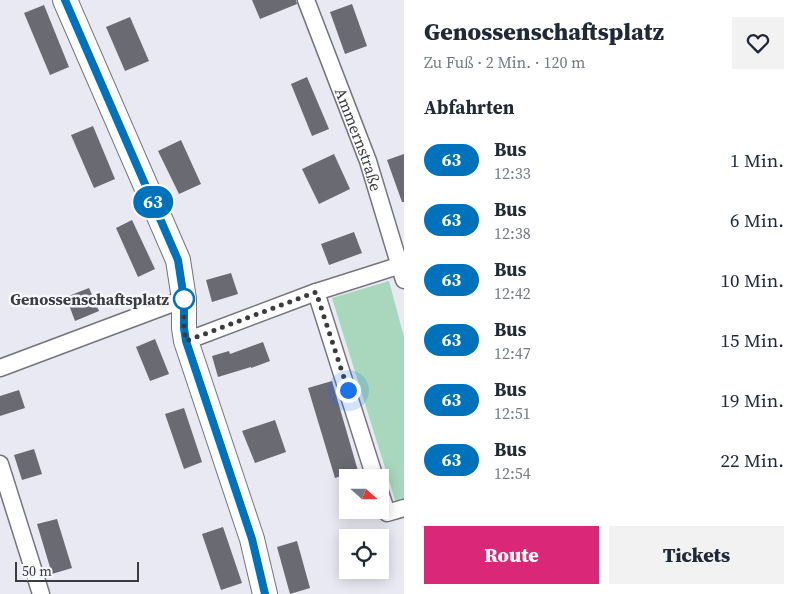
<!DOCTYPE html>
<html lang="de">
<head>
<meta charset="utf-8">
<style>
  :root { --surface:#fff; --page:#f2f2f3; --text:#1f2937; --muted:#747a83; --accent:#db2777 }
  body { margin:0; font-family:"Source Serif 4",serif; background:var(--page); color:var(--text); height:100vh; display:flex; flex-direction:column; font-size:19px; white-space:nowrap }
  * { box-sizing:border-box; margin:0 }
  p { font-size:16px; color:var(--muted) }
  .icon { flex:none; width:28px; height:28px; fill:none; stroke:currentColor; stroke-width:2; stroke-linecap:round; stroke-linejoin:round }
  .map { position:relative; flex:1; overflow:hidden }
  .drawer { display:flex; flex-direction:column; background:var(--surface); width:400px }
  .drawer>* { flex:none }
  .badge { padding:0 10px; border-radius:16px; font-size:18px; line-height:32px }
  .needle { width:32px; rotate:111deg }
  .buttons { position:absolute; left:339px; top:469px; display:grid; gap:10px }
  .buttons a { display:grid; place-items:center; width:50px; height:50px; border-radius:0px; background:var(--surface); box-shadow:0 2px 12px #0003; font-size:25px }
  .scale { position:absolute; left:15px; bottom:12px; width:124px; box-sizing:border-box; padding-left:5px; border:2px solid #3b3c3f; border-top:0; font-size:14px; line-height:18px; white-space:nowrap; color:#3b3c3f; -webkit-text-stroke:4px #f6f6fe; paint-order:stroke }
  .you { position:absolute; width:25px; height:25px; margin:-12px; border:4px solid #fff; border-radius:50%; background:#1a73e8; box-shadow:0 0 0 8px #1a73e833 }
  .map>.badge { position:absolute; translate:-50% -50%; box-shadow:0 0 0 2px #fff }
  h2 { padding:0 20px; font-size:19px; line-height:45px }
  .round { display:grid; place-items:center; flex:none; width:52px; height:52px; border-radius:0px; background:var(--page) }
  .headline { display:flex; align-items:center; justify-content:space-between; height:85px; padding:0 20px }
  h1 { font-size:24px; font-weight:800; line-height:38px }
  .primary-button { display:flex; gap:10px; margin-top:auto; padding:10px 20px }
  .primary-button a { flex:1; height:58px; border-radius:0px; background:var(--accent); color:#fff; font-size:20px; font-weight:800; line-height:58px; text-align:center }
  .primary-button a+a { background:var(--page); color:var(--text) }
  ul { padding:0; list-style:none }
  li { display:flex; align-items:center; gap:15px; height:60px; padding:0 20px }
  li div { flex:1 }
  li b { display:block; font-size:19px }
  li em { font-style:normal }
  li .badge { min-width:55px; font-weight:700; text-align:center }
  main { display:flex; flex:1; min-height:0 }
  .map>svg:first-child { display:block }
  .green { fill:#a8d7bd }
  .building { fill:#6a6a72 }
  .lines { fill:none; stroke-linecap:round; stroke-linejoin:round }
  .street-casing { stroke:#74747d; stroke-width:19 }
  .secondary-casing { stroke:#74747d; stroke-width:26 }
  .street { stroke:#fff; stroke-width:16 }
  .secondary { stroke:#fff; stroke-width:24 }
  .line-casing { stroke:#fff; stroke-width:11 }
  .line { stroke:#0072bc; stroke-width:8 }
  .walk { stroke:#3b3c3f; stroke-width:5; stroke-dasharray:0 9 }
  .stop-dot { fill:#fff; stroke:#0072bc; stroke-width:2.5 }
  .labels { text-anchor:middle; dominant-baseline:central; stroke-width:5; stroke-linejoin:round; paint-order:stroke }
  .street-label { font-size:16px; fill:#3b3c3f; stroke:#f6f6fe }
  .stop-label { font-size:16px; font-weight:bold; fill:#3b3c3f; stroke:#f6f6fe; text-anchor:end }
</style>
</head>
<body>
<main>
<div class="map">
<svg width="404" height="594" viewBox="0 0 404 594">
  <rect width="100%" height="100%" fill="#e8e9f2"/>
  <path class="green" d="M389,281l15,56v163l-8,3 -64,-205z"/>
  <g class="building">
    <path d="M252,0h44l1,4 -37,15z"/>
    <path d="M352,4l15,42 -22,8 -15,-42z"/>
    <path d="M44,5l25,62 -19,8 -26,-62z"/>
    <path d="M130,17l19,44 -24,10 -19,-44z"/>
    <path d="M307,77l22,52 -17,7 -21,-52z"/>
    <path d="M93,126l22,53 -21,9 -23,-53z"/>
    <path d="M181,140l20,44 -22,10 -21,-43z"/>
    <path d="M334,154l16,35 -31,15 -17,-35z"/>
    <path d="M404,154v48h-2l-15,-42z"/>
    <path d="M132,220l23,49 -17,8 -22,-49z"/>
    <path d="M354,232l8,21 -33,12 -8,-21z"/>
    <path d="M231,273l7,21 -26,8 -6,-22z"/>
    <path d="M89,288l10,23 -24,10 -9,-24z"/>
    <path d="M155,339l14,35 -19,7 -14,-34z"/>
    <path d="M263,342l7,19 -19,7v-1l-33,10 -6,-21 17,-5 1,3z"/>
    <path d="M332,381l26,90 -23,7 -27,-90z"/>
    <path d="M19,390l6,18 -25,8v-20z"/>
    <path d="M184,408l18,54 -18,7 -19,-55z"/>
    <path d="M275,420l11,32 -31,11 -13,-32z"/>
    <path d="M34,449l8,25 -20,6 -8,-25z"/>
    <path d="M57,519l15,49 -20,6 -15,-50z"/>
    <path d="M223,527l19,56 -21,7 -19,-56z"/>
    <path d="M297,541l13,47 -20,6 -13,-47z"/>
  </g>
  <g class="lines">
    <defs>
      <g id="street">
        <path id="s1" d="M306,0l62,161 36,119"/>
        <path d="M316,292l59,186"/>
        <path d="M186,341l130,-49 88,-28"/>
        <path d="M0,368l184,-69"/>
        <path d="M0,464l41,130"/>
        <path d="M380,492l7,21 17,-5"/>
      </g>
      <path id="secondary" d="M65,0l113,260 6,39v29l2,13 66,198 13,55"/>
    </defs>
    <use href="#street" class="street-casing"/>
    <use href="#secondary" class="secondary-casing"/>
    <use href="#street" class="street"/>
    <use href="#secondary" class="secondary"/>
  </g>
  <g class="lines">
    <defs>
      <path id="line" d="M65,0l113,260 6,39v29l2,13 66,198 13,55"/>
    </defs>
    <use href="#line" class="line-casing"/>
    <use href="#line" class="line"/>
    <path class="walk" d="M184,299v29l2,13 130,-49 32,98"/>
  </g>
  <circle class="stop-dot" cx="184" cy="299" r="10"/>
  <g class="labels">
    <g class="street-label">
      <text stroke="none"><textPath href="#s1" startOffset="149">Ammernstraße</textPath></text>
    </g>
    <g class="stop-label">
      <text x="169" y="299">Genossenschaftsplatz</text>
    </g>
  </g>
</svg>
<div class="buttons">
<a><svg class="needle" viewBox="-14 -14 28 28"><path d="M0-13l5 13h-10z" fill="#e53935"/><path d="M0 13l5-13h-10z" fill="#747a83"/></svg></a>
<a><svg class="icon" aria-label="locate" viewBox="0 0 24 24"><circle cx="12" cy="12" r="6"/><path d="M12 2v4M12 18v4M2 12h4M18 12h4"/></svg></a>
</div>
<div class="scale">50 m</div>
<div class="you" style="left:348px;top:390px"></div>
<b class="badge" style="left:153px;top:202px;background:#0072bc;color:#fff">63</b>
</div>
<section class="drawer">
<div class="headline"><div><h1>Genossenschaftsplatz</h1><p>Zu Fuß · 2 Min. · 120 m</p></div><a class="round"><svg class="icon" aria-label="heart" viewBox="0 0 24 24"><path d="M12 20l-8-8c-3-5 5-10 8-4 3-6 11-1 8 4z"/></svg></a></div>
<h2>Abfahrten</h2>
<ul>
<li><span class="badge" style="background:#0072bc;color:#fff">63</span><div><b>Bus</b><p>12:33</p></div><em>1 Min.</em></li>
<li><span class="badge" style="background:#0072bc;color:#fff">63</span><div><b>Bus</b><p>12:38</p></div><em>6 Min.</em></li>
<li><span class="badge" style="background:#0072bc;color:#fff">63</span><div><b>Bus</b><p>12:42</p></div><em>10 Min.</em></li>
<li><span class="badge" style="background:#0072bc;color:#fff">63</span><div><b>Bus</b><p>12:47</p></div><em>15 Min.</em></li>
<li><span class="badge" style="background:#0072bc;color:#fff">63</span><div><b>Bus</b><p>12:51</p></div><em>19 Min.</em></li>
<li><span class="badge" style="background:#0072bc;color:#fff">63</span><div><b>Bus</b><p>12:54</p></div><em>22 Min.</em></li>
</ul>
<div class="primary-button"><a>Route</a><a>Tickets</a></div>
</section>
</main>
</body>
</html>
